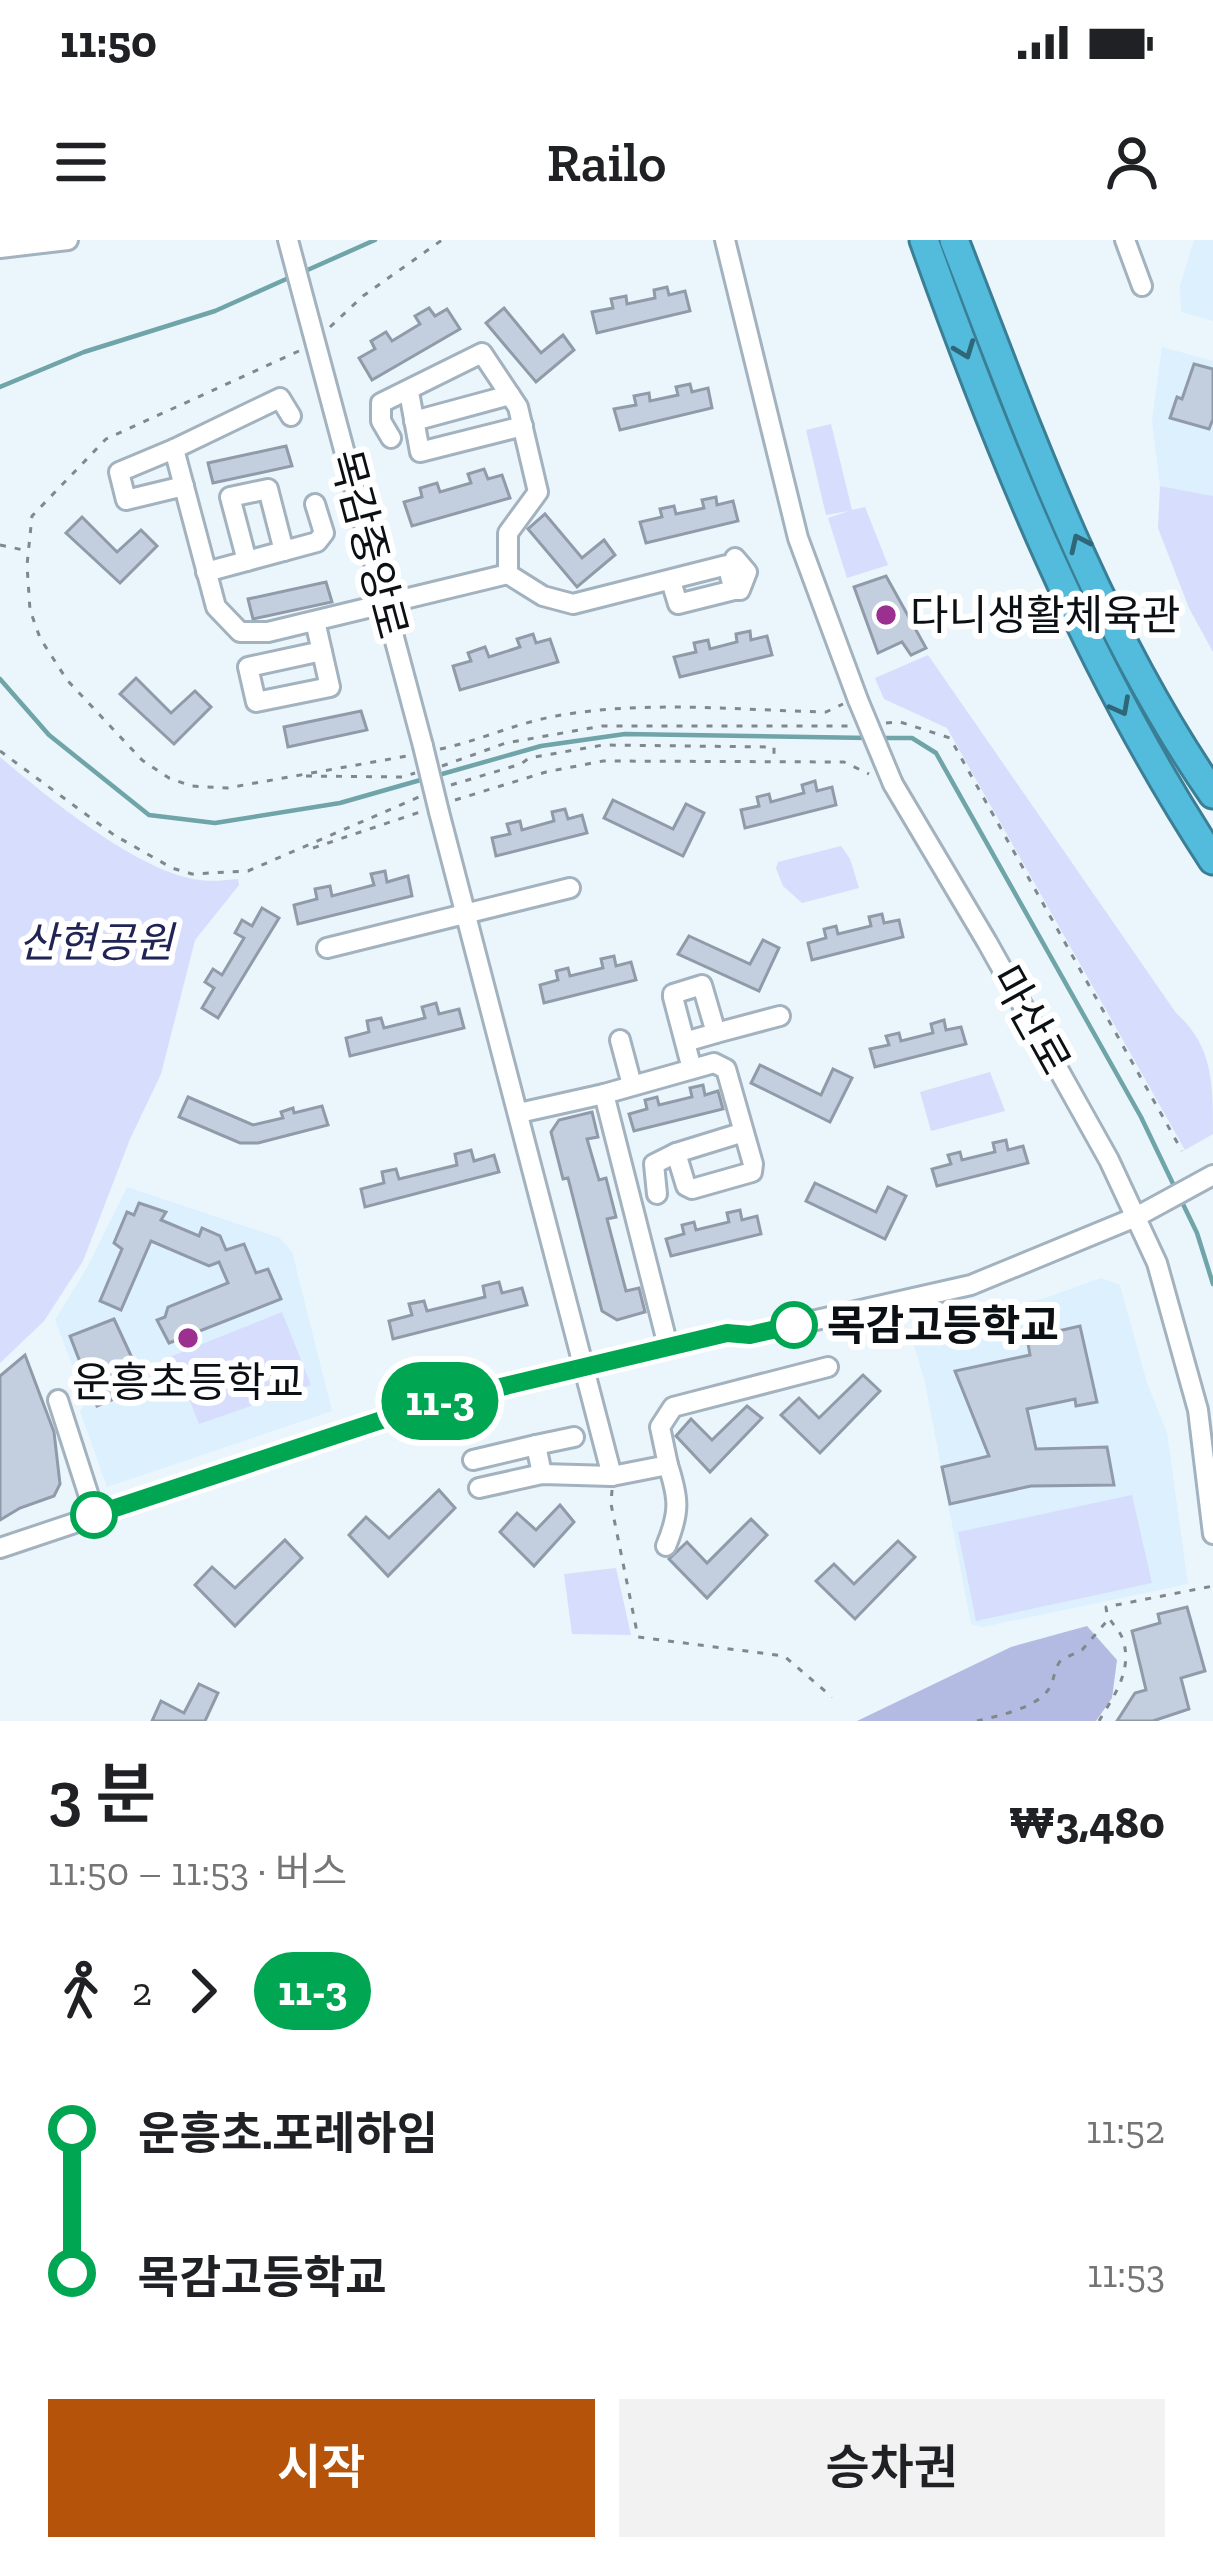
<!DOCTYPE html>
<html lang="ko">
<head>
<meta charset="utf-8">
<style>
  :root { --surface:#fff; --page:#f2f2f2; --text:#202124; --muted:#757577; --accent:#b45309 }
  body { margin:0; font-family:"Zilla Slab","Noto Sans KR",serif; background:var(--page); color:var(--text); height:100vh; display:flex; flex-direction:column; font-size:45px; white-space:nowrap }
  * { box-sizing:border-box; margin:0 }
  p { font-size:39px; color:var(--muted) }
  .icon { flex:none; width:66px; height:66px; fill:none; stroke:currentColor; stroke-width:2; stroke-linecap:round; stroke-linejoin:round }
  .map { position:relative; height:1481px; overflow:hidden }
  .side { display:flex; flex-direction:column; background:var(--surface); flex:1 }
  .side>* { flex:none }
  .badge { padding:0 24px; border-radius:39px; font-size:42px; line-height:78px }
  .map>.badge { position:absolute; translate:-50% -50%; box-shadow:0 0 0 6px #fff }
  .legs { display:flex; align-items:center; gap:18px; height:132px; padding:0 48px; font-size:39px }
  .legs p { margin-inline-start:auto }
  .summary { display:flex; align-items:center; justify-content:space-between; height:204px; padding:0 48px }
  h1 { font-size:66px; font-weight:600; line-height:90px }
  .primary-button { display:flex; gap:24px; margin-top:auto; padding:24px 48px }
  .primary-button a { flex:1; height:138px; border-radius:0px; background:var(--accent); color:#fff; font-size:48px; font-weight:600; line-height:138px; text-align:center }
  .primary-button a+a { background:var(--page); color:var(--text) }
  ul { padding:0 48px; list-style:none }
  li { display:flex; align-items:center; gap:42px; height:144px; font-size:45px }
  li i { display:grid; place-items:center; width:18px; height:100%; margin:0 15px; background:currentColor }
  li i::after { content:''; width:30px; height:30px; margin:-15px; border:9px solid; border-radius:50%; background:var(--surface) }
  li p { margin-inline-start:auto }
  li:first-child i { background:linear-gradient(#0000 50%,currentColor 0) }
  li:last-child i { background:linear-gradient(currentColor 50%,#0000 0) }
  .status { display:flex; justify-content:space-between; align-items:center; height:84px; padding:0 60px; background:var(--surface); direction:ltr }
  .status svg { height:33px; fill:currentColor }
  header { display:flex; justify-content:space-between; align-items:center; height:156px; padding:0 48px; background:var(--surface); font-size:54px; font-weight:600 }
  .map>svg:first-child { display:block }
  .built { fill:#ddf0fe }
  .green { fill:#d7ddfc }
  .forest { fill:#b3bbe2 }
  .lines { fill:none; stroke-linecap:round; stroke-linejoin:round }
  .stream { stroke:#6fa4a8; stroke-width:4.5 }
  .building { fill:#c3cede; stroke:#909aa9; stroke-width:3 }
  .minor-casing { stroke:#a2b2be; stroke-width:24 }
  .highway-casing { stroke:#3a7f95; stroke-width:33 }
  .path { stroke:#80878d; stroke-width:3; stroke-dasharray:6 9; stroke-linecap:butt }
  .minor { stroke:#fff; stroke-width:18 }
  .highway { stroke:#53bbdb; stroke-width:27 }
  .minor-bridge-casing { stroke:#a2b2be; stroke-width:24; stroke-linecap:butt }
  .minor-bridge { stroke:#fff; stroke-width:18 }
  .oneway { stroke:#2f6678 }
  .line-1-casing { stroke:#fff; stroke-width:27 }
  .line-1 { stroke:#00a651; stroke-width:18 }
  .poi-dot { fill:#9c3090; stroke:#fff; stroke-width:4.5 }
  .stop-1-dot { fill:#fff; stroke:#00a651; stroke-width:6 }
  .labels { text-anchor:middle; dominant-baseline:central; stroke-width:12; stroke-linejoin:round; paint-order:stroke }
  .street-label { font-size:42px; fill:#0b1014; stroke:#fff }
  .poi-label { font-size:42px; fill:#0b1014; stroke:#fff; text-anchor:start }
  .park-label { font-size:42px; font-style:italic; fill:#202353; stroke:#fff }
  .stop-label { font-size:42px; font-weight:bold; fill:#0b1014; stroke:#fff; text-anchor:start }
</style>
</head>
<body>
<div class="status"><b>11:50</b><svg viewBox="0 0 49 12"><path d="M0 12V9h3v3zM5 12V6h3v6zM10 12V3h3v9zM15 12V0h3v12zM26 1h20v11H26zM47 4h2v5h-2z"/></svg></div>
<header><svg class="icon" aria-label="menu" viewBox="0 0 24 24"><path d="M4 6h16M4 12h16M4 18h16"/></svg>Railo<svg class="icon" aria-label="person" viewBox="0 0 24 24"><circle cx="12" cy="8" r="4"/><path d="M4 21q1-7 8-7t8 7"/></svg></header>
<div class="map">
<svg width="1213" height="1481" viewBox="0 0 1213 1481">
  <rect width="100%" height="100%" fill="#ebf5fc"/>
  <g class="built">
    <path d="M1194,0h19v81l-32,-9 -1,-26z"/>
    <path d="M1162,107l51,14v135l-53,-10 -8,-65z"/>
    <path d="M127,947l153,51 12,14 40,159 -225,76 -27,-76 6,-10 -31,-81 33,-54z"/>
    <path d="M1101,1038l19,7 27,98 20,50 21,151 -206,43 -11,-3 -46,-242 -16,-53 136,-31z"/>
  </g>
  <g class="green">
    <path d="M831,184l21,86 13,-3 23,58 -41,13 -19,-60 21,-7 -23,4 -20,-85z"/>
    <path d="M1160,246l53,10v156l-24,-44 -31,-80z"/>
    <path d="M928,415l248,358c37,33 37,70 37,121l-28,16 -238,-422 -63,-29 -9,-21z"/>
    <path d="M0,517c47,40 139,116 200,123 12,2 26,0 38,-1l1,6 -44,55 -34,134 -31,65 -47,122 -39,60 -44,42z"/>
    <path d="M841,606l9,13 9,29 -57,15 -19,-17 -7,-18 2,-6z"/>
    <path d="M990,832l15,39 -74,20 -11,-39z"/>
    <path d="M282,1072l29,73 -112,39 -27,-68z"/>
    <path d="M1132,1255l20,88 -176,38 -18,-89z"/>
    <path d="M616,1328l15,67 -59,-1 -8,-60z"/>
  </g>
  <path class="forest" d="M1087,1386l30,34 -5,38 -16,23h-239l154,-74z"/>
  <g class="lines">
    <g class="stream">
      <path d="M303,32l72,-32"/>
      <path d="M0,147l84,-35 131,-41 78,-35"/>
      <path d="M0,439l49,56 100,80 66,8 125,-20 84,-24"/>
      <path d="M880,498h32l24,15 205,364 35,73"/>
      <path d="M435,536l106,-30 84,-12 244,4"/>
      <path d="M1181,960l16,33 16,51"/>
    </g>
  </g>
  <g class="building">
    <path d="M667,47l2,8 16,-4 5,20 -93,22 -5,-21 21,-4 -2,-9 15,-3 1,8 28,-6 -1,-8z"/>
    <path d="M429,68l6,8 12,-7 13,20 -88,51 -13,-22 16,-9 -4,-8 15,-9 6,9 28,-17 -5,-8z"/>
    <path d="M504,68l37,45 22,-18 11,15 -38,32 -50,-59z"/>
    <path d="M1194,124l19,5v50l-4,10 -39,-11 7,-21 5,2z"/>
    <path d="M690,144l2,8 16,-4 4,20 -92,22 -6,-21 22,-4 -2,-9 15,-3 1,8 28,-6 -2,-8z"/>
    <path d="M286,206l6,20 -79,17 -5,-20z"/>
    <path d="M484,229l4,10 14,-4 8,23 -98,28 -8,-24 18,-5 -2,-9 17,-5 3,9 31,-9 -3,-9z"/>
    <path d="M716,257l1,8 16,-4 5,20 -92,22 -6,-21 22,-5 -2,-8 14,-3 2,8 28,-6 -2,-8z"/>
    <path d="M545,274l37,44 22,-18 11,15 -38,32 -49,-58z"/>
    <path d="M82,277l35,35 24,-22 16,16 -37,37 -54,-50z"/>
    <path d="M886,336l40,72 -15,7 -9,-13 -24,11 -24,-66z"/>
    <path d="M326,342l6,20 -79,17 -5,-20z"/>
    <path d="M750,391l1,9 16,-4 5,19 -92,22 -6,-20 22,-5 -2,-9 14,-3 2,9 27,-7 -1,-8z"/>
    <path d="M533,394l3,9 14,-4 8,23 -98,28 -7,-24 18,-5 -3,-8 17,-6 4,10 31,-10 -3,-8z"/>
    <path d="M136,438l35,35 24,-22 16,16 -37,37 -54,-50z"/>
    <path d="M361,471l6,19 -79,17 -4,-20z"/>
    <path d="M815,541l2,10 15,-4 4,18 -91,23 -4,-18 18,-4 -2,-9 12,-3 2,8 33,-9 -2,-8z"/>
    <path d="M613,560l60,29 13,-25 18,9 -21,43 -79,-38z"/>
    <path d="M565,569l3,10 14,-4 5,18 -91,23 -4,-18 18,-4 -3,-10 13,-3 2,9 32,-9 -2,-9z"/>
    <path d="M385,631l2,11 21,-6 4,20 -114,28 -4,-19 23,-6 -2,-10 15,-3 2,10 42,-11 -3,-11z"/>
    <path d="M262,668l17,10 -61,100 -16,-10 12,-20 -9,-6 8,-13 9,6 22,-37 -9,-5 7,-13 10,6z"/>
    <path d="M882,674l2,9 15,-3 4,17 -91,23 -4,-17 18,-5 -2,-9 12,-3 2,8 33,-8 -2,-9z"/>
    <path d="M689,696l61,28 13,-24 16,8 -20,43 -81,-37z"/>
    <path d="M614,716l2,10 15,-4 5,18 -92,23 -4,-18 18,-5 -2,-9 12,-3 2,8 33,-8 -2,-9z"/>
    <path d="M436,763l3,11 20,-5 5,19 -114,28 -4,-18 23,-6 -2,-11 14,-3 3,10 41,-10 -3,-11z"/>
    <path d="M944,780l2,10 15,-3 5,17 -91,23 -5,-18 19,-4 -3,-9 13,-3 2,8 32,-8 -2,-9z"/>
    <path d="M760,825l61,30 12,-26 19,9 -22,44 -79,-39z"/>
    <path d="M703,845l2,10 13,-4 5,18 -89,22 -5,-17 18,-5 -2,-9 12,-3 2,8 33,-8 -2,-9z"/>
    <path d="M188,857l65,28 30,-7 -2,-6 12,-4 1,5 28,-7 6,19 -70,18h-18l-61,-26z"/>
    <path d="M592,872l6,25 -11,2 12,41 7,-2 10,39 -9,2 19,72 13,-3 6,24 -28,8 -15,-9 -34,-133 -5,1 -12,-47 8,-12z"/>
    <path d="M1006,900l2,10 15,-4 5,17 -91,23 -5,-17 19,-5 -3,-9 12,-3 2,8 33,-8 -2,-9z"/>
    <path d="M471,910l3,11 20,-6 5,17 -134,35 -4,-18 23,-6 -2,-11 14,-3 3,10 58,-14 -2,-11z"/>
    <path d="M815,943l61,29 12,-25 18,9 -21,43 -79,-38z"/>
    <path d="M139,963l27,9 -5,8 38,16 3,-8 18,8 6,14 18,-6 12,29 12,-4 13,30 -112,44 -12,-23 8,-3 3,-10 60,-24 -9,-21 -10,4 -58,-25 -30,69 -21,-9 22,-52 -8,-6 13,-31 7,3z"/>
    <path d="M740,970l2,10 15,-4 4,18 -90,22 -5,-17 18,-5 -2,-9 12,-3 2,8 33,-8 -2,-9z"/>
    <path d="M499,1042l3,11 20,-5 5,17 -134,34 -4,-18 23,-6 -3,-11 15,-3 3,10 58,-14 -2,-11z"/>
    <path d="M114,1079l31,67 -48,20 -27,-70z"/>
    <path d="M1080,1086l17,76 -21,4 -1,-7 -48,10 9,40 71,-2 7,38 -83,1 -81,18 -8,-37 47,-11 -34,-85 75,-16 -3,-17z"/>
    <path d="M25,1115l29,77 6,52 -6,12 -34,12 -20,12v-144z"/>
    <path d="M863,1135l17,16 -60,62 -39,-38 18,-17 20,20z"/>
    <path d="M747,1166l15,12 -52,54 -34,-36 15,-17 21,21z"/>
    <path d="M439,1250l16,18 -67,68 -39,-41 17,-18 23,21z"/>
    <path d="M560,1265l14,17 -40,44 -34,-34 17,-19 19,17z"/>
    <path d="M751,1279l16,16 -60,63 -38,-39 18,-17 20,21z"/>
    <path d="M285,1300l17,18 -67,68 -40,-41 17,-18 23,21z"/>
    <path d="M898,1301l17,16 -60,62 -39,-38 18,-17 20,20z"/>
    <path d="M1187,1367l18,64 -24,7 8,31 -36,12h-36l18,-28 11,-3 -14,-59 28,-8 -2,-9z"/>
    <path d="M199,1444l19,9 -13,28h-53l9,-20 23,12z"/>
  </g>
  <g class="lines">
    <defs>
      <g id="minor">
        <path d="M288,0l135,506"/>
        <path d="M725,0l73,298 60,162"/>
        <path d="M1125,0l17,46"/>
        <path d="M0,8l68,-8"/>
        <path d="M409,152l11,60 103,-26"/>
        <path d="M291,176l-11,-18 -106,51 42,158 24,25h28l240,-58v-41l30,-41 -20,-85 -36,-54 -101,50v18l10,17"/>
        <path d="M414,181l96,-26"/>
        <path d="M174,209l-55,23 7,28 58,-14"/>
        <path d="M247,321l-17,-64 38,-8 16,62"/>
        <path d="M206,332l111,-30 7,-9 -9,-29"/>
        <path d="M508,334l35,22 30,8 154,-39 7,25h6l7,-18 -12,-14"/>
        <path d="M671,341l7,23 56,-14"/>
        <path d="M315,381l15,66 -74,15 -8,-35 74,-16"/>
        <path d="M893,544l94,158 122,218 48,103 41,147 15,124"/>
        <path d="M439,572l173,664"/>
        <path d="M327,708l243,-60"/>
        <path d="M716,793l64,-17"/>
        <path d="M620,800l12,45"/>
        <path d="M685,802l31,-9 -14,-48 -29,9v3l19,72"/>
        <path d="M604,854l110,-31 12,6 27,95 -1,8 -60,17 -6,-3 -10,-33 68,-21"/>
        <path d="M519,873l85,-19 64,252"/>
        <path d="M657,954l-3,-30 22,-11"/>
        <path d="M58,1160l37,115"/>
        <path d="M473,1220l63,-15"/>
        <path d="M542,1234l-6,-29 38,-8"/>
        <path d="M479,1248l63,-14 70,2 56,-11 -8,-38 13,-20 155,-40"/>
        <path d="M666,1306c14,-34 13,-47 2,-81"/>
        <path d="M0,1308l430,-144 297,-71 23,2 221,-50 165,-68 77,-42"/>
      </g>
      <g id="highway">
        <path d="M924,0c77,216 163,427 289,620"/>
        <path d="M954,0c73,188 143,387 259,554"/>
      </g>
    </defs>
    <use href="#minor" class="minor-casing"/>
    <use href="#highway" class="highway-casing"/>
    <g class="path">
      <path d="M330,87l33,-31 79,-56"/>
      <path d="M299,111l-193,88 -74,77 -5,49 3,45 10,28 27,42 75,80 27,18 22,8 36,2 180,-32"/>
      <path d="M0,305l28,6"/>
      <path d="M886,483l14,-1 50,16 232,413"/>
      <path d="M440,509c39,-8 76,-26 116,-33 88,-16 182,-6 270,-4l17,-8"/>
      <path d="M0,511l114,84 58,33 20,6 56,-3 171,-74"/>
      <path d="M442,526l64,-23 96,-17h250"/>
      <path d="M306,536l96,1 13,-4"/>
      <path d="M451,545l70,-21 8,-6 74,-13 171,2v15"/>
      <path d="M455,560l91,-28 57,-11 241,1 25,12"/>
      <path d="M313,608l110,-37"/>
      <path d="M612,1250l-1,14 27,133 146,19 48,41"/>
      <path d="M977,1481c20,-5 62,-13 73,-34 5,-10 4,-18 11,-27l21,-10 24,-28"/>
      <path d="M1099,1481c14,-24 34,-50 24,-81 -4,-13 -16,-18 -17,-33l107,-21"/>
    </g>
    <use href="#minor" class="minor"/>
    <use href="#highway" class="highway"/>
    <defs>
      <g id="minor-bridge">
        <path d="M858,460l35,84"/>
        <path d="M423,506l16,66"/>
      </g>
    </defs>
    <use href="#minor-bridge" class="minor-bridge-casing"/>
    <use href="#minor-bridge" class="minor-bridge"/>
  </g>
  <defs><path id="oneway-chevron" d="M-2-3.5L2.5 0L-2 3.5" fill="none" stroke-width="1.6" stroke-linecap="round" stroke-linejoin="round" transform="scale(3)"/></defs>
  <g class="oneway">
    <use href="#oneway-chevron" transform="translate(965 110) rotate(69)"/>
    <use href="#oneway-chevron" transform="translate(1079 303) rotate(-115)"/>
    <use href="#oneway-chevron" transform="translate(1121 467) rotate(62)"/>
  </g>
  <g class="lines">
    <defs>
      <path id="line-1" d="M94,1275l336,-111 297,-71 23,2 44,-10"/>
    </defs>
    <use href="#line-1" class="line-1-casing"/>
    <use href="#line-1" class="line-1"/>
  </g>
  <g class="poi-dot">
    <circle cx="886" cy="375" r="12"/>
    <circle cx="188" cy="1098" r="12"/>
  </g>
  <g class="stop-1-dot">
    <circle cx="794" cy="1085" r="21"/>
    <circle cx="94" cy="1275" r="21"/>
  </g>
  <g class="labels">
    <g class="street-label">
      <text transform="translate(369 304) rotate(75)">목감중앙로</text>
      <text transform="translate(1031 780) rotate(61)">마산로</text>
    </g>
    <g class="poi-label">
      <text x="910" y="375">다니생활체육관</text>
      <text x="188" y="1142" text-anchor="middle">운흥초등학교</text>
    </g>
    <g class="park-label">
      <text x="96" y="702">산현공원</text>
    </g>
    <g class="stop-label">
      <text x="827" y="1085">목감고등학교</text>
    </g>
  </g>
</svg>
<b class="badge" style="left:440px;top:1161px;background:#00a651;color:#fff">11-3</b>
</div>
<section class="side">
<div class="summary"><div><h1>3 분</h1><p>11:50 – 11:53 · 버스</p></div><b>₩3,480</b></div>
<div class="legs"><svg class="icon" aria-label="walk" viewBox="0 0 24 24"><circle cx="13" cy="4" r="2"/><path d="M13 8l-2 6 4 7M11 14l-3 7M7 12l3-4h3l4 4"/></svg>2<svg class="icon" aria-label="forward" viewBox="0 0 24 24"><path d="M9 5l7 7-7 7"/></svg><b class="badge" style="background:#00a651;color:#fff">11-3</b></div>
<ul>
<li><i style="color:#00a651"></i><b>운흥초.포레하임</b><p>11:52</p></li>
<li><i style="color:#00a651"></i><b>목감고등학교</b><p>11:53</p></li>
</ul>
<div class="primary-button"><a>시작</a><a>승차권</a></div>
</section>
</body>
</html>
